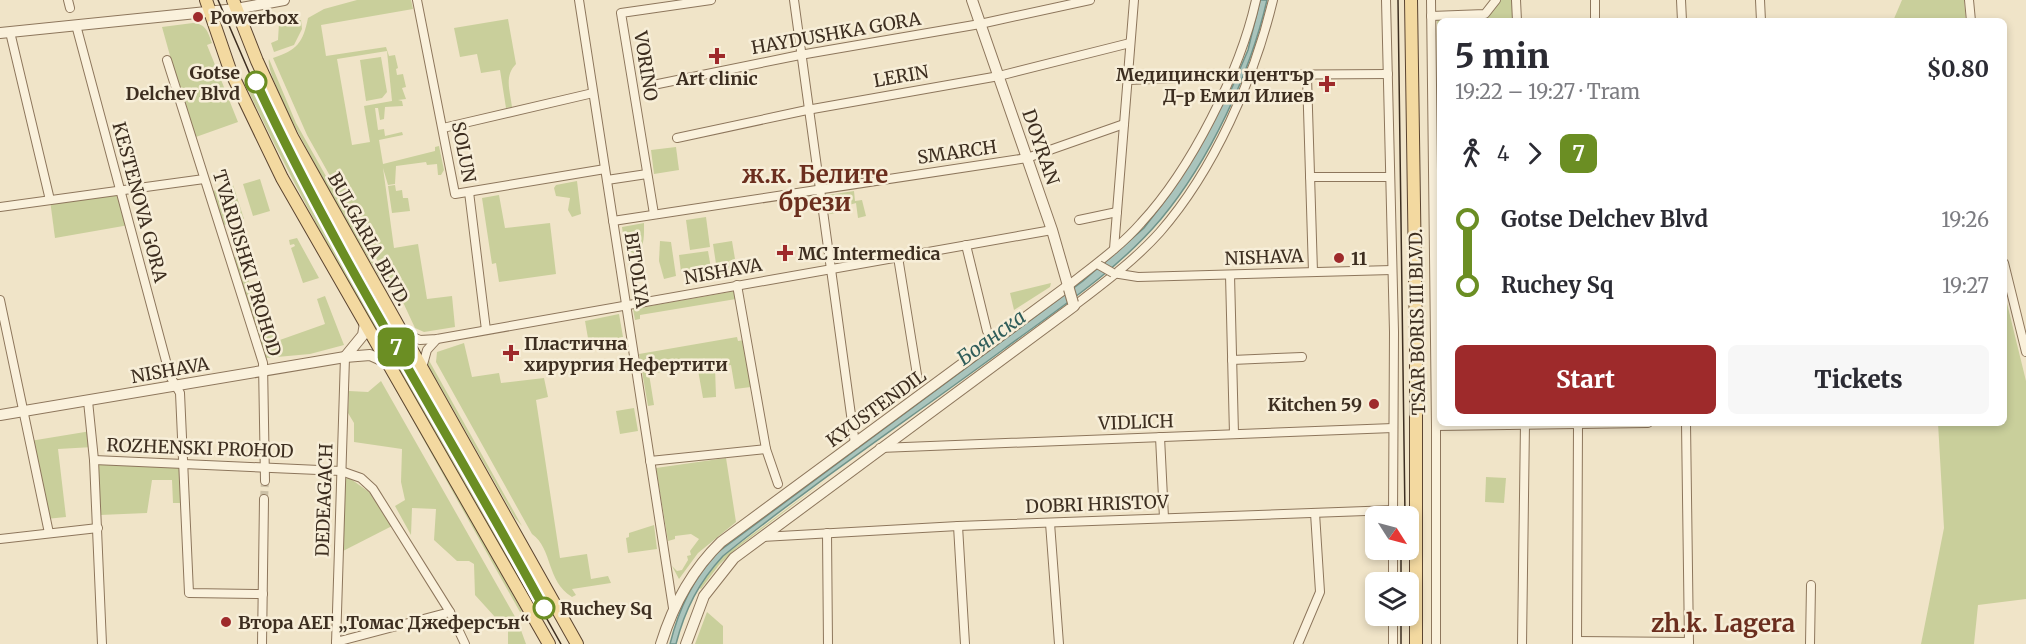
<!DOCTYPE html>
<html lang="en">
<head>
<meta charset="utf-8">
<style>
  :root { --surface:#fff; --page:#f7f7f7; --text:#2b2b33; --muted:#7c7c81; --accent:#9e2a2b }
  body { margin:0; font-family:Merriweather,serif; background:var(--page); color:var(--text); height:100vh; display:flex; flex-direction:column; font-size:22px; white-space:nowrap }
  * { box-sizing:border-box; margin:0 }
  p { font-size:20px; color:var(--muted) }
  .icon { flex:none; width:33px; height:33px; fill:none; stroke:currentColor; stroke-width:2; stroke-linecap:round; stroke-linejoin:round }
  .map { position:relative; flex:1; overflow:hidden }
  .sheet { position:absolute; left:1437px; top:18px; width:570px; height:408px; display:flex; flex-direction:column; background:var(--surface); border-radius:9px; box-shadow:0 3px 9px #0003 }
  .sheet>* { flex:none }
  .badge { padding:0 12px; border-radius:9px; font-size:21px; line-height:39px }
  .needle { width:39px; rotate:126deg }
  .fabs { position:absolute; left:1365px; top:506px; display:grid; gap:12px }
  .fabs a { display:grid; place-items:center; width:54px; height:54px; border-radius:9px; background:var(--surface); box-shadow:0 3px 9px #0003; font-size:30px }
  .map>.badge { position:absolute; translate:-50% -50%; box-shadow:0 0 0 3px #fff }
  .legs { display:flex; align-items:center; gap:9px; height:66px; padding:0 18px; font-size:20px }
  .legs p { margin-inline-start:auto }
  .headline { display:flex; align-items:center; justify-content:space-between; height:102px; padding:0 18px }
  h1 { font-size:33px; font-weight:800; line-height:45px }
  .cta { display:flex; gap:12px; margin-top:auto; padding:12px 18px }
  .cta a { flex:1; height:69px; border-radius:9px; background:var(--accent); color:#fff; font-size:24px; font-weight:800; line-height:69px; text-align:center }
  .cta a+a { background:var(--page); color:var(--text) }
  ul { padding:0 18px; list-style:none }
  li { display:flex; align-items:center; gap:21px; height:66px; font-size:22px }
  li i { display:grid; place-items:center; width:9px; height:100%; margin:0 8px; background:currentColor }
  li i::after { content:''; width:15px; height:15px; margin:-8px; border:4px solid; border-radius:50%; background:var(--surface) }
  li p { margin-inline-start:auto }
  li:first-child i { background:linear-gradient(#0000 50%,currentColor 0) }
  li:last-child i { background:linear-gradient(currentColor 50%,#0000 0) }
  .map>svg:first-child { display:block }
  .green { fill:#c9cf9b; fill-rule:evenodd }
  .water { fill:#a9c4bc; stroke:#6f938a; stroke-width:1.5 }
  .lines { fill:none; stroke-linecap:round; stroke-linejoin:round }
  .minor-tunnel { stroke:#ccc0a6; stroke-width:8; stroke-dasharray:8 4; stroke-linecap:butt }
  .minor-casing { stroke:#8d765c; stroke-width:10 }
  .tertiary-casing { stroke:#8d765c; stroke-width:12 }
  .primary-casing { stroke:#5b4430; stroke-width:14 }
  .minor { stroke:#faf1dc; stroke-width:8 }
  .tertiary { stroke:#faf1dc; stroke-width:10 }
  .primary { stroke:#f3d9a0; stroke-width:12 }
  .tram { stroke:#3d2e20; stroke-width:1.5 }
  .minor-bridge-casing { stroke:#8d765c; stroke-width:10; stroke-linecap:butt }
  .tertiary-bridge-casing { stroke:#8d765c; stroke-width:12; stroke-linecap:butt }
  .minor-bridge { stroke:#faf1dc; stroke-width:8 }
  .tertiary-bridge { stroke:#faf1dc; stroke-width:10 }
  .line-1-casing { stroke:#fff; stroke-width:14 }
  .line-1 { stroke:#6b8e23; stroke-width:9 }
  .poi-dot { fill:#9e2a2b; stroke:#f7eed8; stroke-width:2 }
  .stop-1-dot { fill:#fff; stroke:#6b8e23; stroke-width:3 }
  .labels { text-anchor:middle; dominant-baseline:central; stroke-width:5; stroke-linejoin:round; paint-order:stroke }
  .poi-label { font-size:18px; font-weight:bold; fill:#3d2e20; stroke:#f7eed8; text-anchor:start }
  .street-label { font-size:18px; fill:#3d2e20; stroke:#f7eed8 }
  .stop-label { font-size:18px; font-weight:bold; fill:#3d2e20; stroke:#f7eed8; text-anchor:end }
  .water-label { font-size:20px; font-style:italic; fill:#2f5d5a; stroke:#f7eed8 }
  .district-label { font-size:24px; font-weight:bold; fill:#6b2e1e; stroke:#f7eed8 }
</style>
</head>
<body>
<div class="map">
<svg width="2026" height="644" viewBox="0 0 2026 644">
  <rect width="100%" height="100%" fill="#f0e4c8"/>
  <g class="green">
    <path d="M357,0h54l2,9 -92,16 5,31 60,-9 3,9 6,-1 3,13 -2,1 1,6 6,-1 3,13 -4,1 4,11 -8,1 4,1 1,5 -18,1 -1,12 -4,1 -2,-12h-3l3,22 6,-1 1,7 17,-4 1,3 -24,5 4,24 52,-13v-4l4,-1 5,24 -3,5h-3l-1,-11 -10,1 -1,-3 -30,4 -1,18 -7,1 -5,-17 11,80 24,-4 9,55 25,-3 3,31 -31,5 -9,-4 -20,-43 -15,-20 -73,-130 -34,-77c24,-8 30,-15 35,-40l16,-9zM387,51l5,50 -28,5 6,36 -18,3 -15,-86z"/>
    <path d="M1499,0h14l1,21h-74l-2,49 -1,-52 49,-2z"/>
    <path d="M1902,0h62l2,21h-73z"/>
    <path d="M508,19l8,45c-12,12 -6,27 -4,43l-6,1 -6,-38 -19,3 -4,-19 -17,3 -6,-29z"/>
    <path d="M301,20l1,9 -8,16 -20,7 -3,-9 7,-3 1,-17z"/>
    <path d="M193,23c13,1 15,9 19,20l-5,2 31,77 -45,16 -31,-111z"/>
    <path d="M381,57l6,35 -5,6 -16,3 -6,-41z"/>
    <path d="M269,59l27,64 88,156 -3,1c-17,-30 -119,-201 -112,-221z"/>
    <path d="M253,90l59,119 225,400 -2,1c-92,-174 -202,-340 -286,-518z"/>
    <path d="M286,140l262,463 -2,1 -192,-338z"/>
    <path d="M676,147l3,23 -25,4 -3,-24z"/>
    <path d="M260,179l10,32 -17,5 -10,-32z"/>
    <path d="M577,181l4,33 -9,3 -4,-7 2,-12 -14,-2 -2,-8 2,-3z"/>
    <path d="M233,185l11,34 -20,6 -11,-34z"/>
    <path d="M395,185l1,6 6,-1 1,8h5l2,13 -18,2 -4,-27z"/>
    <path d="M120,191l9,34 -74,13 -5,-38z"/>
    <path d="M854,191l1,10 7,-1 4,16 -8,2 -2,-15 -7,2 1,6 -21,3 -1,-19z"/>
    <path d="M499,195l6,33 45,-5 6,51 -57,8 -3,-19 -4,1 -10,-66z"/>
    <path d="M706,217l4,30 -20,3 -4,-30z"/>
    <path d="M644,223c0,11 1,23 -7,32l-12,-6 -3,-22z"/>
    <path d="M297,238l22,40 -16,5 -12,-35 4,-2 -1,-2 -4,1 -1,-5z"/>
    <path d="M660,241l11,1 5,34 -12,3 -5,-18z"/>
    <path d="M732,241l3,18 -6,2 2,14 -13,2 -5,-33z"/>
    <path d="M708,251l3,17 -30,4 -2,-17z"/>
    <path d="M241,256l23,73 8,-2 5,14 48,-17 -8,-25 8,-3 19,49 -34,9 -44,4 -34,-100z"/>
    <path d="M1051,283l-1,4 -36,23 -4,-17z"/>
    <path d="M735,291l1,8 -96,16v4l-5,1 -2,-11z"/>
    <path d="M2004,291l22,90v218l-48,6 -4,39h-53l23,-116 -6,-105h66z"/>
    <path d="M619,314l4,23 -34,7 -4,-23z"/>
    <path d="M737,337l1,4 6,-1 7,47 -16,2 -4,-24 -16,2 1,30 -13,1 -5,-28h-4l-1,-3 -44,7 5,31 -6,1 -9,-52z"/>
    <path d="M464,343l8,34 27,-4 2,10 43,-5 4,19 -12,3 24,158 27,-4 4,25 17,-3 3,7 -39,6 4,6 -4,2c-26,-16 -19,-48 -40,-63l-96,-172 1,-10z"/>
    <path d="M427,357l95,169 -7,-8 -88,-155z"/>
    <path d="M380,362l8,8 134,241 -2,1z"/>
    <path d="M381,381l137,241 8,22h-18v-27h-13l-20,-22 -1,-31 -5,-3h-12l-23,-21 2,-31 -24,-1 -1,27 -16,-29 10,-6 -4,-18 1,-33 -48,-7v-19l-6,-10 1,-22 19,1z"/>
    <path d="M634,408l4,23 -18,3 -4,-23z"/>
    <path d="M91,431l2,16 -35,2 8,68 -20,2 -16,-78z"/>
    <path d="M726,458l10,64 -38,31 -19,26 -7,-13 5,5 5,-1 6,-10 -1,-4 4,-1 -1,-4 9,-12 -8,-5 -16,2v3l-7,2 -12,-73z"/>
    <path d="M98,463l83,3v37h-8l-1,-23h-20l-5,33 -47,2z"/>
    <path d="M348,477l21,15 23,34 -49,25 2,-71z"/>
    <path d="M1486,477l20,1 -2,25 -19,-1z"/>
    <path d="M827,479l-90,69 -18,17 -18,24 -3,-2 25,-31z"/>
    <path d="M654,525l3,24 -29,4 -2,-15 3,-1v-4z"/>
    <path d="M707,612l16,14v18h-28z"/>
  </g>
  <path class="water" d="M1260,0h7c-17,74 -57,160 -106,219 -44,52 -103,90 -157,130 -93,69 -191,134 -281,207 -24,26 -38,53 -47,88h-6c9,-36 23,-65 48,-92l365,-271 61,-53 26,-34 61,-104 17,-40z"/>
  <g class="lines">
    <path class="minor-tunnel" d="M264,499l1,-18"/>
    <defs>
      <g id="minor">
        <path d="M68,0l2,8"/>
        <path d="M417,0l38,194 150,-25"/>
        <path d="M579,0l94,608"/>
        <path d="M794,0l61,444"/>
        <path d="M1386,0l8,332 -1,183"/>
        <path d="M1431,0l5,426v218"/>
        <path d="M1516,0l1,21"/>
        <path d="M1595,0v21"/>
        <path d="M1681,0l1,21"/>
        <path d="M1760,0l1,21"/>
        <path d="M1969,0l2,21"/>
        <path d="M1431,16l54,-2 11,-14"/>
        <path d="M76,25l94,351 10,17 9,200 74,1"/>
        <path d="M10,32l40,168"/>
        <path d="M167,60l96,303 2,118"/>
        <path d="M1251,75l137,-1"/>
        <path d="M1307,77l6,195"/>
        <path d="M1128,80l104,-4"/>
        <path d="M658,84l142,-29 180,-31 110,-24"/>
        <path d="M443,128l150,-35"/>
        <path d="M677,138l130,-28 192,-34 131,-33"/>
        <path d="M1310,177h80"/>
        <path d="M607,180l40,-6"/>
        <path d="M469,192l17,138"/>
        <path d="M0,207l204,-28"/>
        <path d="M654,214l-33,-201 90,-13"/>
        <path d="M1079,220l38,-8"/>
        <path d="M613,221l414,-63 97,-34"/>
        <path d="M966,245l21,86"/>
        <path d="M1114,249l20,-249"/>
        <path d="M898,257l20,124"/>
        <path d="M2004,263l22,89"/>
        <path d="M1113,273l25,4 254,-7"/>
        <path d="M1230,275l4,159"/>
        <path d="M737,285l29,164 12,35"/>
        <path d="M1068,286c25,-20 52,-39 73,-63 50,-54 99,-151 115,-223"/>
        <path d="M0,300l49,233"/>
        <path d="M1074,306c30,-23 61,-46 86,-74 54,-62 94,-153 113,-232"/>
        <path d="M404,333l16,7 17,-1 615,-109"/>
        <path d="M1232,360l70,-3"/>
        <path d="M422,368l5,-18 10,-11"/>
        <path d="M88,401l6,59 8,184"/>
        <path d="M1686,423l3,221"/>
        <path d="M1436,426l212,-3"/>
        <path d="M1160,437l4,81"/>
        <path d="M880,448l513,-20"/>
        <path d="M94,460l247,11 20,7 12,11 77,123 15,32"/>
        <path d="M650,461l116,-12"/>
        <path d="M1050,523l9,121"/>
        <path d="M958,526l7,118"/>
        <path d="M827,533l1,111"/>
        <path d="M762,537l196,-11 435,-16"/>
        <path d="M0,539l98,-11"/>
        <path d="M1393,582v-33"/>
        <path d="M1577,641l112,1"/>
        <path d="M336,642l114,-30"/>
        <path d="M262,644l2,-145"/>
        <path d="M336,644l9,-287"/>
        <path d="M1298,644l22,-52 -5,-79"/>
        <path d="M1393,644v-29"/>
        <path d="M1522,644l3,-221"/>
        <path d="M1577,644l1,-220"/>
        <path d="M1810,644l1,-59"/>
      </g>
      <g id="tertiary">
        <path d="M972,0l80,230 17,59"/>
        <path d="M0,33l236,-24 48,-9"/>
        <path d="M345,357l18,-22 2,-12"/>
        <path d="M0,415l345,-58 25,-2 18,8"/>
        <path d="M661,644c12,-39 30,-73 60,-102l347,-256"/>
        <path d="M686,644l18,-48 30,-38 332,-246 8,-6 -1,-3"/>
      </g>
      <g id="primary">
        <path d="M206,0l24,70 52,108 267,466"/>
        <path d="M233,0l24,61 35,76 285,507"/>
        <path d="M1411,0l5,341v303"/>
      </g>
    </defs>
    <use href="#minor" class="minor-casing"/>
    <use href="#tertiary" class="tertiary-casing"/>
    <use href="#primary" class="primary-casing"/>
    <use href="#minor" class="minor"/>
    <use href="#tertiary" class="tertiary"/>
    <use href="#primary" class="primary"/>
    <g class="tram">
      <path d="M218,0l60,139 283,505"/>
      <path d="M1398,0l7,516"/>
      <path d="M1401,549v33"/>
      <path d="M1401,615v29"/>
    </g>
    <defs>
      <path id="minor-bridge" d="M1099,265l14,8"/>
      <path id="tertiary-bridge" d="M1069,289l4,14"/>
    </defs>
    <use href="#minor-bridge" class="minor-bridge-casing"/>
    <use href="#tertiary-bridge" class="tertiary-bridge-casing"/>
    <use href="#minor-bridge" class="minor-bridge"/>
    <use href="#tertiary-bridge" class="tertiary-bridge"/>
  </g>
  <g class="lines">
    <defs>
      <path id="line-1" d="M256,82c84,182 193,350 288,526"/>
    </defs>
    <use href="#line-1" class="line-1-casing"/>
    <use href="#line-1" class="line-1"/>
  </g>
  <g class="poi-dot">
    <circle cx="198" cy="17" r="6"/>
    <path d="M714 47h6v6h6v6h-6v6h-6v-6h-6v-6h6z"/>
    <path d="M1324 75h6v6h6v6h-6v6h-6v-6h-6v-6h6z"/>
    <path d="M782 244h6v6h6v6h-6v6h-6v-6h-6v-6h6z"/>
    <circle cx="1339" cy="258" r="6"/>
    <path d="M508 344h6v6h6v6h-6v6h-6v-6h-6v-6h6z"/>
    <circle cx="1374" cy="404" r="6"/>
    <circle cx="226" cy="622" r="6"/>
  </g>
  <g class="stop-1-dot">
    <circle cx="256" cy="82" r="10"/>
    <circle cx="544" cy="608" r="10"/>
  </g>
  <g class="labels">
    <g class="poi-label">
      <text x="210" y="17">Powerbox</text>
      <text x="1314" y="74" text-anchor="end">Медицински център<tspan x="1314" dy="21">Д-р Емил Илиев</tspan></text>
      <text x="717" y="78" text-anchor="middle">Art clinic</text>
      <text x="798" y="253">MC Intermedica</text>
      <text x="1351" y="258">11</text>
      <text x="524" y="343">Пластична<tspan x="524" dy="21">хирургия Нефертити</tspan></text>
      <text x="1362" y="404" text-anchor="end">Kitchen 59</text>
      <text x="238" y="622">Втора АЕГ „Томас Джеферсън“</text>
    </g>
    <g class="street-label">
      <text transform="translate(836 33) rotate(-10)">HAYDUSHKA GORA</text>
      <text transform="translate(646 66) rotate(81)">VORINO</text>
      <text transform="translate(901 76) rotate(-10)">LERIN</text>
      <text transform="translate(1041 147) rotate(71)">DOYRAN</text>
      <text transform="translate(464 152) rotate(79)">SOLUN</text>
      <text transform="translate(957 152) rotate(-8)">SMARCH</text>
      <text transform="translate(140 202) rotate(75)">KESTENOVA GORA</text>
      <text transform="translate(369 239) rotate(61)">BULGARIA BLVD.</text>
      <text transform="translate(1264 257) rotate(-2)">NISHAVA</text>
      <text transform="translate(247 263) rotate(73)">TVARDISHKI PROHOD</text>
      <text transform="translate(637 270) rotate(81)">BITOLYA</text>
      <text transform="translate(723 271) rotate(-10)">NISHAVA</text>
      <text transform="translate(1417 322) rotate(-91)">TSAR BORIS III BLVD.</text>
      <text transform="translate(170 370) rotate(-10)">NISHAVA</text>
      <text transform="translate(876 408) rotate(-36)">KYUSTENDIL</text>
      <text transform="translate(1136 422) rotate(-2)">VIDLICH</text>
      <text transform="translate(200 448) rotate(2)">ROZHENSKI PROHOD</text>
      <text transform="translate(324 500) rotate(-88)">DEDEAGACH</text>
      <text transform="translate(1097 504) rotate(-2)">DOBRI HRISTOV</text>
    </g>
    <g class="stop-label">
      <text x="240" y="72">Gotse<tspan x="240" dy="21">Delchev Blvd</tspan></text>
      <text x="560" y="608" text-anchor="start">Ruchey Sq</text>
    </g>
    <g class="water-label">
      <text transform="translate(991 337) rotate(-36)">Боянска</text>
    </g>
    <g class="district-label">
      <text x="815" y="174">ж.к. Белите<tspan x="815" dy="28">брези</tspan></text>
      <text x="1723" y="623">zh.k. Lagera</text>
    </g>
  </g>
</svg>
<div class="fabs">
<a><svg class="needle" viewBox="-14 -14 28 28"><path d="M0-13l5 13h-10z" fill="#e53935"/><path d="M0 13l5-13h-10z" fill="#7c7c81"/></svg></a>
<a><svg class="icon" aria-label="layers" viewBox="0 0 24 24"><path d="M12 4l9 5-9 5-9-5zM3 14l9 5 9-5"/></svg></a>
</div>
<b class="badge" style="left:396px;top:347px;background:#6b8e23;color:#fff">7</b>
<section class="sheet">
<div class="headline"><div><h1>5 min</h1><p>19:22 – 19:27 · Tram</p></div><b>$0.80</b></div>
<div class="legs"><svg class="icon" aria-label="walk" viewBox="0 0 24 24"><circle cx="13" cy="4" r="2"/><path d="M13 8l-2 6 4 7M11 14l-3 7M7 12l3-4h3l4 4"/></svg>4<svg class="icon" aria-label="forward" viewBox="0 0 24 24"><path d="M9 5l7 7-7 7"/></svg><b class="badge" style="background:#6b8e23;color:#fff">7</b></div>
<ul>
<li><i style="color:#6b8e23"></i><b>Gotse Delchev Blvd</b><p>19:26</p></li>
<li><i style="color:#6b8e23"></i><b>Ruchey Sq</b><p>19:27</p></li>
</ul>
<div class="cta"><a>Start</a><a>Tickets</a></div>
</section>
</div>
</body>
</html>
